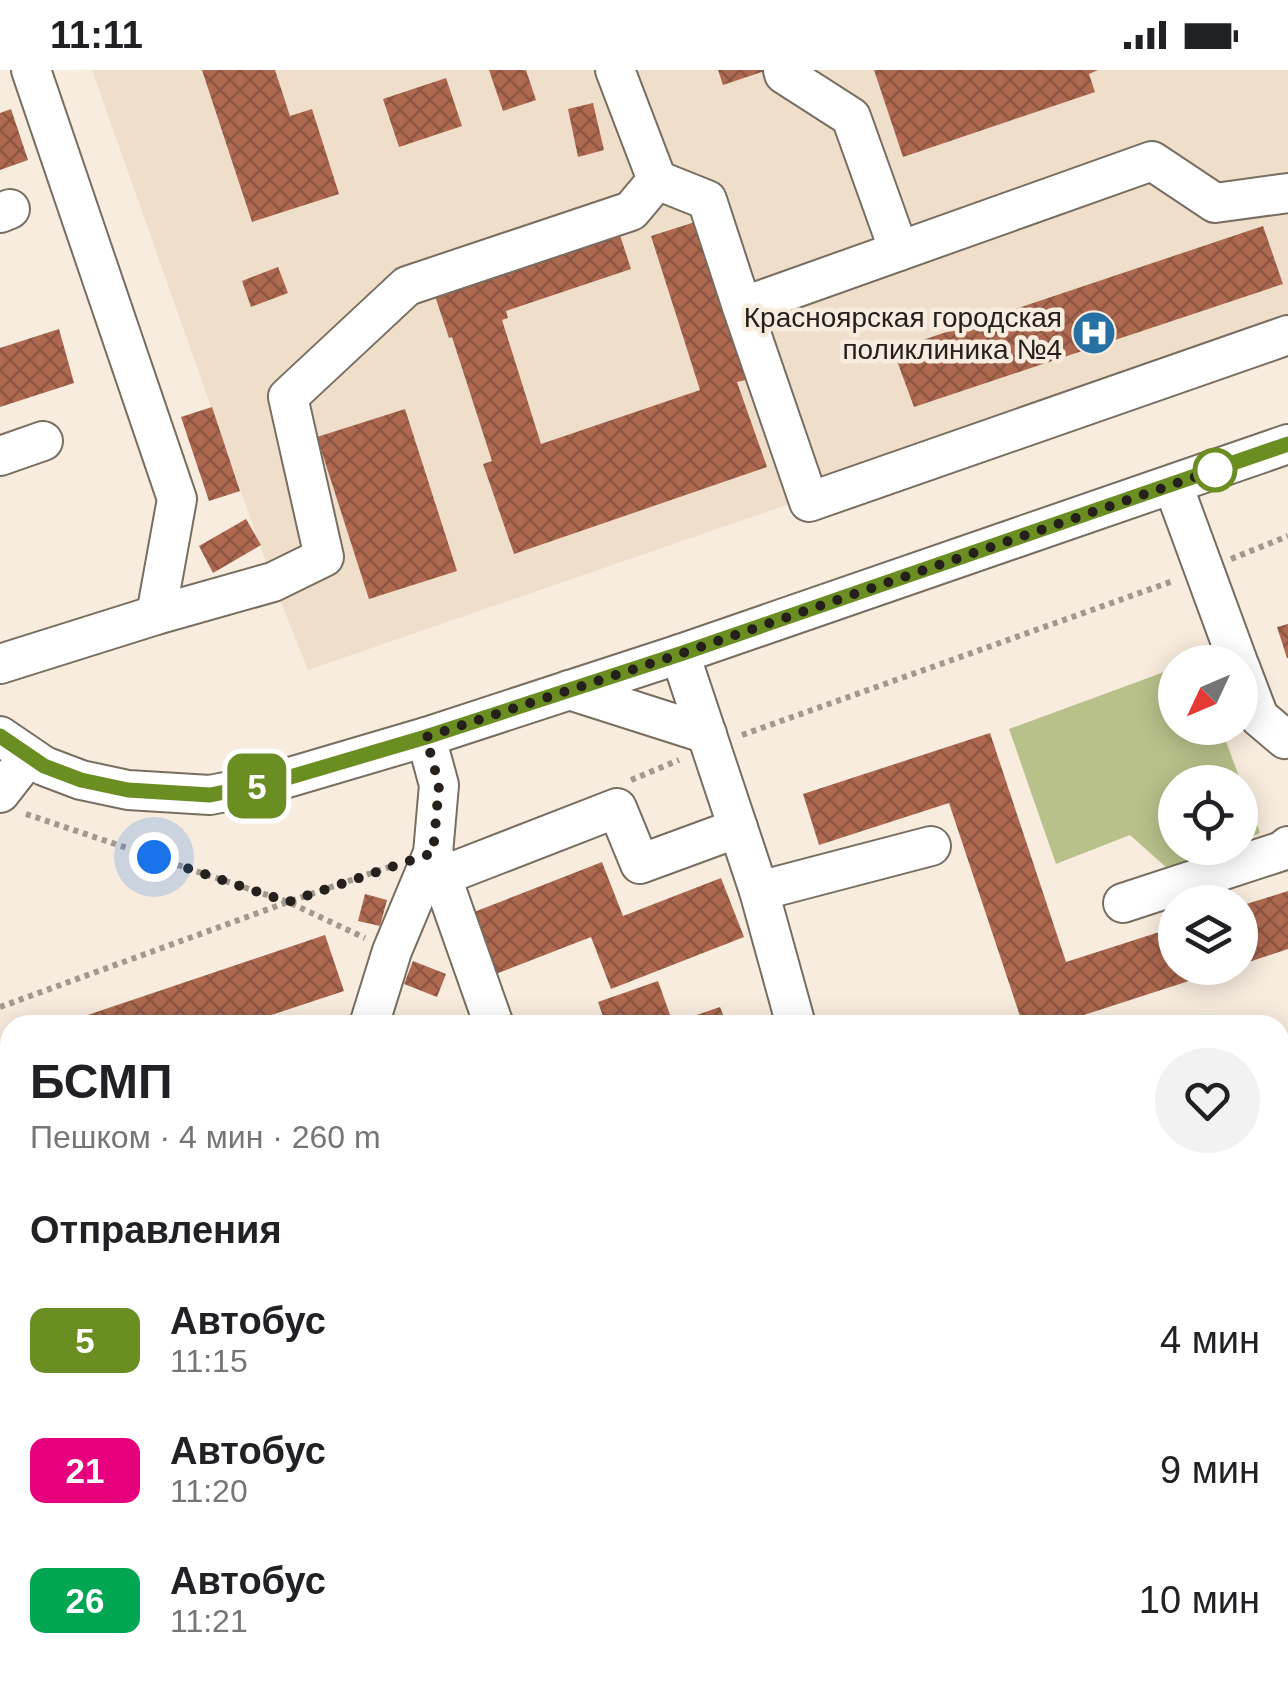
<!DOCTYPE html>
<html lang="ru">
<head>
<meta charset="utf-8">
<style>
  :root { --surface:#fff; --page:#f2f2f2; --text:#202124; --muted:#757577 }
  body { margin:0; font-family:Helvetica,sans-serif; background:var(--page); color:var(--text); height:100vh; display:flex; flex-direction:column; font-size:38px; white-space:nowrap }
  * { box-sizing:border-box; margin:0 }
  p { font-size:32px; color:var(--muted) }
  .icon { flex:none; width:55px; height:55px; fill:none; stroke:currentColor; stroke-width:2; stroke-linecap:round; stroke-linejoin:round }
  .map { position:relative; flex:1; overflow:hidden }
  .panel { position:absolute; left:0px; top:945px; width:1290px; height:672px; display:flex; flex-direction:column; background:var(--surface); border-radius:30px 30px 0 0; box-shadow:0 5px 25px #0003 }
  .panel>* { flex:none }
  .badge { padding:0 20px; border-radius:15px; font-size:35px; line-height:65px }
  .needle { width:65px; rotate:226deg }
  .buttons { position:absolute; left:1158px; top:575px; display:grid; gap:20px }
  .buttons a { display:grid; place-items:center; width:100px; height:100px; border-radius:50%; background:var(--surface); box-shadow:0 5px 25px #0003; font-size:50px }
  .you { position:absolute; width:50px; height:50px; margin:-25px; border:8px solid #fff; border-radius:50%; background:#1a73e8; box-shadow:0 0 0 15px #1a73e833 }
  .map>.badge { position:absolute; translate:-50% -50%; box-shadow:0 0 0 5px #fff }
  h2 { padding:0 30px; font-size:38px; line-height:90px }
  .round { display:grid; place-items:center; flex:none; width:105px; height:105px; border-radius:52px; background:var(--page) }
  .overview { display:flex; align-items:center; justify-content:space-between; height:170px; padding:0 30px }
  h1 { font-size:48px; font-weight:700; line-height:75px }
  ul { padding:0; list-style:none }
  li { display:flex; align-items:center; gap:30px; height:130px; padding:0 30px }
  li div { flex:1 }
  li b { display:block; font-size:38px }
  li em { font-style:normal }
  li .badge { min-width:110px; font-weight:700; text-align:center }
  .status { display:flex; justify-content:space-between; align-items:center; height:70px; padding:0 50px; background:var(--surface); direction:ltr }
  .status svg { height:28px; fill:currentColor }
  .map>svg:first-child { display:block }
  .built { fill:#efdeca }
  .green { fill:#b8c18a }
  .building { fill:url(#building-cross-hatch) }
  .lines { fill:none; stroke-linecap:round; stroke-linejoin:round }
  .minor-casing { stroke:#776d60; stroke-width:42 }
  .path { stroke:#a2998e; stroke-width:6; stroke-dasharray:5 5; stroke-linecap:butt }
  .minor { stroke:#fff; stroke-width:38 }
  .line-casing { stroke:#fff; stroke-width:22 }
  .line { stroke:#6b8e23; stroke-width:15 }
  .walk { stroke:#25201b; stroke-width:10; stroke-dasharray:0 18 }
  .stop-dot { fill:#fff; stroke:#6b8e23; stroke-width:5 }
  .labels { text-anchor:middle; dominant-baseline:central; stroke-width:9; stroke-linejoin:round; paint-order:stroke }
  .poi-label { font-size:28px; fill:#25201b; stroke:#f8ecde; text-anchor:end }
</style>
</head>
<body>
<div class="status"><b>11:11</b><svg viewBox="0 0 49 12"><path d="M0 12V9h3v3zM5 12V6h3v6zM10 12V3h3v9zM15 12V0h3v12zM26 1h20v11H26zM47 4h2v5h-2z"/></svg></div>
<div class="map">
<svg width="1288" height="1616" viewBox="0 0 1288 1616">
  <defs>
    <pattern id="building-cross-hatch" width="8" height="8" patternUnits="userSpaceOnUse" patternTransform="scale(2.5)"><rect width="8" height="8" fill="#ae6950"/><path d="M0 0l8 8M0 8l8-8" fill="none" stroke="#8d5642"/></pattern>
  </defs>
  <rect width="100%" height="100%" fill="#f8ecde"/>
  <path class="built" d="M92,0h1196v262l-980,338 -35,-88z"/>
  <path class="green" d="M1175,598v60h46l39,105 -20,8v-59h-65v66h48l-55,21 -38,-34 -74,29 -47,-135z"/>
  <g class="building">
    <path d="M202,0h73l15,46 22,-7 27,85 -87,28z"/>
    <path d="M489,0h37l10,30 -33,11z"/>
    <path d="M718,0h47v1l-42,14z"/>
    <path d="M874,0h224l-9,4 6,18 -192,65z"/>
    <path d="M446,8l16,48 -63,21 -16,-48z"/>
    <path d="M593,33l11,47 -26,7 -10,-48z"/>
    <path d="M11,39l17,51 -28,10v-57z"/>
    <path d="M695,152l51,158 -9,2 30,85 -253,87 -31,-90 9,-3 -40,-124 -3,1 -16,-48 186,-58 12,37 -125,42 2,7 -6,2 39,124 159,-54 -49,-154z"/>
    <path d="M1263,156l20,58 -369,123 -21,-57z"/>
    <path d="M278,197l10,26 -37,14 -9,-26z"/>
    <path d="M59,259l15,54 -74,24v-59z"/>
    <path d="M212,337l28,84 -31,10 -28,-84z"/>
    <path d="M405,339l52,162 -88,28 -52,-162z"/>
    <path d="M246,449l15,26 -48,28 -14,-27z"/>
    <path d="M1288,554v34h-1l-10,-31z"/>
    <path d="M990,663l76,229 109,-35v41h54l-176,57h-30l-74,-222 -130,42 -16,-51z"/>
    <path d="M602,792l21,54 98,-38 23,59 -133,52 -20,-52 -98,38 -24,-61z"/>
    <path d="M1288,821v58l-48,16v-59z"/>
    <path d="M365,824l22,6 -7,26 -22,-5z"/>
    <path d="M325,865l19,56 -103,34h-183z"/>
    <path d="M413,891l33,13 -9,23 -33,-13z"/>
    <path d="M658,911l15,42 47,-16 7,18h-121l-8,-23z"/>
    <path d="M10,970v63l-10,3v-62z"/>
    <path d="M1288,1000v31l-8,3v-32z"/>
    <path d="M1288,1052v35l-8,2v-35z"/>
    <path d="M1,1089l9,31v37l-10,3z"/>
    <path d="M1288,1145v61l-8,1v-61z"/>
    <path d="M1281,1250h7v29h-3z"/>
    <path d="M1280,1361h8v72l-8,1z"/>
    <path d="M10,1451v32l-10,3v-32z"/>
    <path d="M1280,1470h8v49l-8,16z"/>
    <path d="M1288,1569v47h-46l8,-8h30v-31z"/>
    <path d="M240,1608h39l4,8h-38z"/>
    <path d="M298,1608h287v2l-45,6h-182v-3l-17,3h-42z"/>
    <path d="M931,1608h64l11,8h-63z"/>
    <path d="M1104,1608h95l-7,8h-98z"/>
  </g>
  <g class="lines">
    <defs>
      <g id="minor">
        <path d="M31,0l146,429 -21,116"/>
        <path d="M615,0l42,110 50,20 35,107 410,-146 63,42 73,-10"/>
        <path d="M783,0l1,4 67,43 48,134"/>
        <path d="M0,143l10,-4"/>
        <path d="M742,237l67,195 479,-167"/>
        <path d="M0,386l43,-15"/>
        <path d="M1173,415l65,177"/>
        <path d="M680,584l79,237 37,134"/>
        <path d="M0,594l156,-49 117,-33 51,-25 -36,-160 119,-111 224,-75 26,-31"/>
        <path d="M1240,597l19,50 26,22 3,-1"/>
        <path d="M569,620l138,44"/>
        <path d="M0,666l44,30 37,14 47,10 82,5 60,-12 156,-46 254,-83 608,-210"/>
        <path d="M0,723l28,-36"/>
        <path d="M434,785l60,170"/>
        <path d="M442,806l175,-68 23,56 98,-36"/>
        <path d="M759,821l172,-45"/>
        <path d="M1123,833l159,-52 6,-5"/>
        <path d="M369,955l23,-74 41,-98 6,-68 -13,-48"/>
        <path d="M1280,1135l8,-1"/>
        <path d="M1280,1228h8"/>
        <path d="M0,1253l10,-3"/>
        <path d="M1280,1453l8,-1"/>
        <path d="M1280,1547l8,-9"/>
        <path d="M0,1556l10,-11"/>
        <path d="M56,1616l5,-5 70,5"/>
        <path d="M701,1616l65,-8"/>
        <path d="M1220,1616l7,-8"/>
      </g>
    </defs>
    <use href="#minor" class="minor-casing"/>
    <g class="path">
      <path d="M1231,489l57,-23"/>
      <path d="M742,665l431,-154"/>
      <path d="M631,710l48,-20"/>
      <path d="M26,744l262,88 77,36"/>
      <path d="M0,937l288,-105 101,-35"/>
    </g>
    <use href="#minor" class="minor"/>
  </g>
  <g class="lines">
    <defs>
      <path id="line" d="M0,666l44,30 37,14 47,10 82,5 60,-12 156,-46 254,-83 608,-210"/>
    </defs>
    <use href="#line" class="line-casing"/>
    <use href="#line" class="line"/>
    <path class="walk" d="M154,787l134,45 145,-49 6,-68 -13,-48 254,-83 535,-184"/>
  </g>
  <defs>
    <symbol id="hospital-disc" viewBox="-11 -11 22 22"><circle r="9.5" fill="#2770a3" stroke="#f8ecde"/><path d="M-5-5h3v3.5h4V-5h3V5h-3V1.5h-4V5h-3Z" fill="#fff"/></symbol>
  </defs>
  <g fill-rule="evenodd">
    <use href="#hospital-disc" x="1069" y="238" width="50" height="50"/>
  </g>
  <circle class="stop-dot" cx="1215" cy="400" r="20"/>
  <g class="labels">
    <g class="poi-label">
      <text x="1062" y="247">Красноярская городская<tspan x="1062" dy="32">поликлиника №4</tspan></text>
    </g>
  </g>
</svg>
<div class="buttons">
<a><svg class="needle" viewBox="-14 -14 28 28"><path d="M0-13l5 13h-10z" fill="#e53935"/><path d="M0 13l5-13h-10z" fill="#757577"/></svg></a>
<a><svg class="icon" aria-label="locate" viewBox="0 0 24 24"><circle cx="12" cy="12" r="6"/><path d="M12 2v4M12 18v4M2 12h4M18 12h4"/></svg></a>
<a><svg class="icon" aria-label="layers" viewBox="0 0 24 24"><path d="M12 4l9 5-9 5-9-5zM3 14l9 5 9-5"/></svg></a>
</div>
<div class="you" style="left:154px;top:787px"></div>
<b class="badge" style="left:257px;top:716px;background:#6b8e23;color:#fff">5</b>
<section class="panel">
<div class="overview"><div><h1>БСМП</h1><p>Пешком · 4 мин · 260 m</p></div><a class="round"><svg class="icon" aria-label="heart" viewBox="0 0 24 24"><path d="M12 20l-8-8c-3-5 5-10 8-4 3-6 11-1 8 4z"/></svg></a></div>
<h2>Отправления</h2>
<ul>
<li><span class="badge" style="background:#6b8e23;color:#fff">5</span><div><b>Автобус</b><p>11:15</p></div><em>4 мин</em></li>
<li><span class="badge" style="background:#e6007e;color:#fff">21</span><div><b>Автобус</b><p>11:20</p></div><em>9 мин</em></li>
<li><span class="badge" style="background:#00a651;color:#fff">26</span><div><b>Автобус</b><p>11:21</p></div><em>10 мин</em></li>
</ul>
</section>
</div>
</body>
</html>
